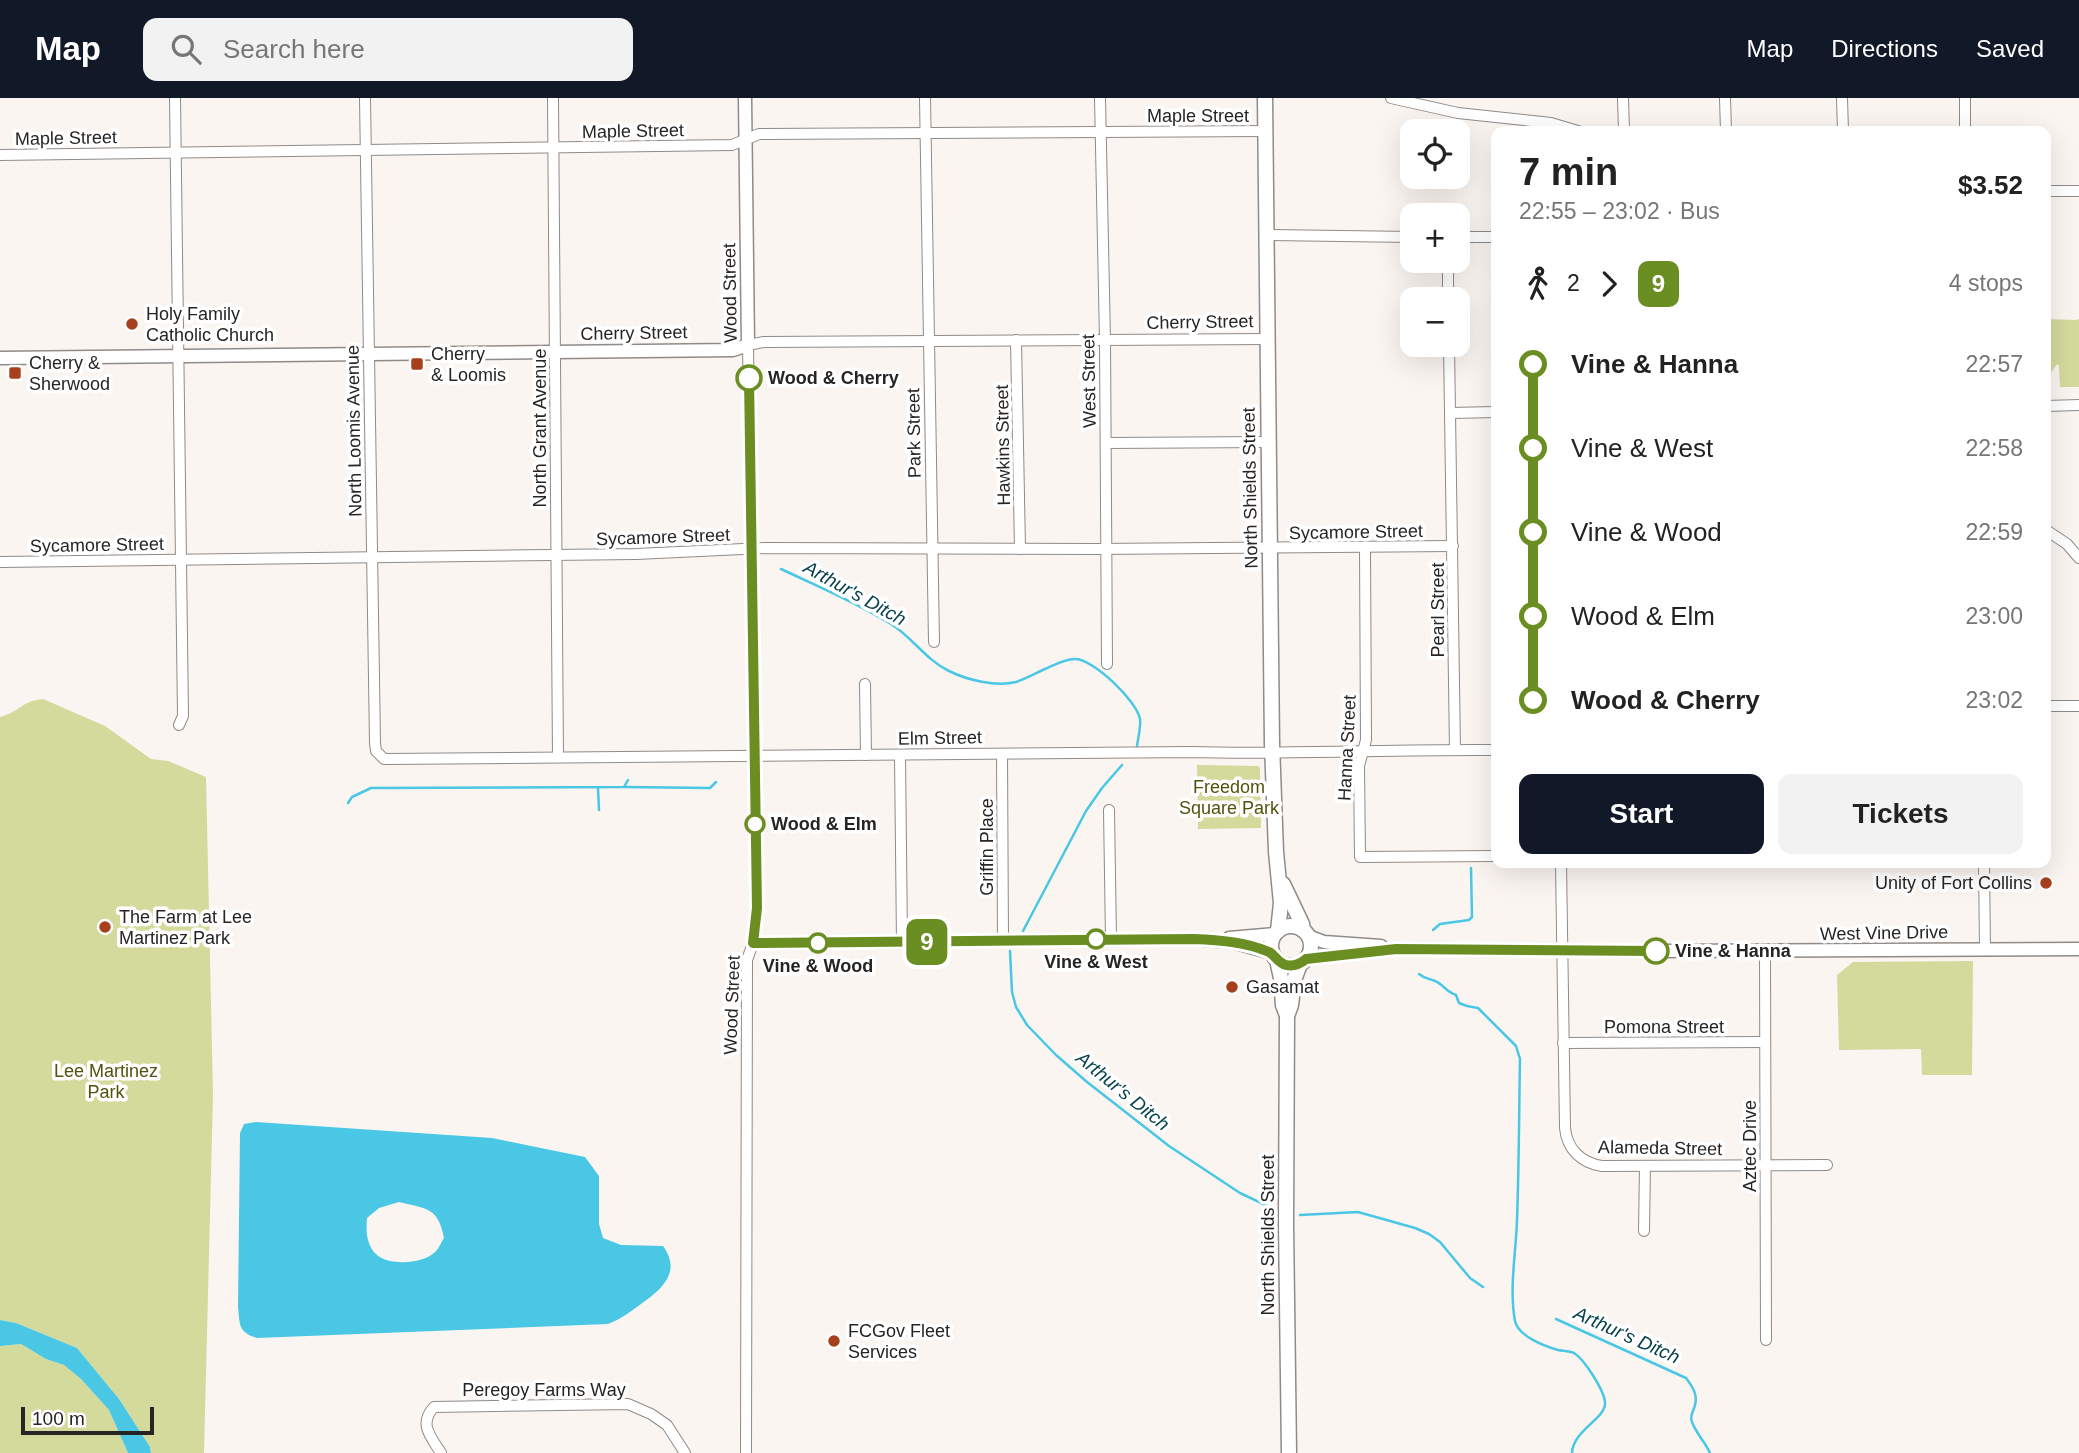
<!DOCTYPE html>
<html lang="en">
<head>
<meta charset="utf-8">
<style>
  :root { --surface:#fff; --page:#f2f2f2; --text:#222; --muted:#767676; --accent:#111827 }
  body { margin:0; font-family:Arial,sans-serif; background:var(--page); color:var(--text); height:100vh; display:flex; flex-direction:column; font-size:26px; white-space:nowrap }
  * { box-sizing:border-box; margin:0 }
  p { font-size:23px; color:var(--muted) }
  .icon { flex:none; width:38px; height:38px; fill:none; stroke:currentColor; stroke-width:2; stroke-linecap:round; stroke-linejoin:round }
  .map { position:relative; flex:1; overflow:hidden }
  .drawer { position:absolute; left:1491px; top:28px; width:560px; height:742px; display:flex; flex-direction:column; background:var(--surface); border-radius:14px; box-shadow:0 7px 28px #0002 }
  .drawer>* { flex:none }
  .badge { padding:0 14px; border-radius:10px; font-size:24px; line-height:46px }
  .fabs { position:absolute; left:1400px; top:21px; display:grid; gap:14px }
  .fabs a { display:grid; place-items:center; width:70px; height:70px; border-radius:14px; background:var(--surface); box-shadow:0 7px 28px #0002; font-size:35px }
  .scale { position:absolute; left:21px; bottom:18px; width:133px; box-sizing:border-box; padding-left:7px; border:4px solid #272523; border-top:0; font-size:19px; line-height:24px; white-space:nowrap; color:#272523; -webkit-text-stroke:5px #fff; paint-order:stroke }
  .map>.badge { position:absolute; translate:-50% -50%; box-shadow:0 0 0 4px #fff }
  .legs { display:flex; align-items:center; gap:10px; height:77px; padding:0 28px; font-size:23px }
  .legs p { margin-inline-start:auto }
  .headline { display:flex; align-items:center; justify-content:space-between; height:119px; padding:0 28px }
  h1 { font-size:38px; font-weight:800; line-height:52px }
  .action { display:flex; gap:14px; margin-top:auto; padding:14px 28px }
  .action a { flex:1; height:80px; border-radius:14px; background:var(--accent); color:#fff; font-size:28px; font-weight:800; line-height:80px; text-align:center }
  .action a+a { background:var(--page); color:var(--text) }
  ul { padding:0 28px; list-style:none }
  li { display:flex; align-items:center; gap:24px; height:84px; font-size:26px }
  li i { display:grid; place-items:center; width:10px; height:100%; margin:0 9px; background:currentColor }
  li i::after { content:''; width:18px; height:18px; margin:-9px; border:5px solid; border-radius:50%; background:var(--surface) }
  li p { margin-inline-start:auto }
  li:first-child i { background:linear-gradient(#0000 50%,currentColor 0) }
  li:last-child i { background:linear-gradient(currentColor 50%,#0000 0) }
  header { display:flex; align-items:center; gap:42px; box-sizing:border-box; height:98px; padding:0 35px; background:var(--accent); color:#fff }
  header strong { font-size:33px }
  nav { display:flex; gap:38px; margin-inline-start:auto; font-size:24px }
  .search { width:490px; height:63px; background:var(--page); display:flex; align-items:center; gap:18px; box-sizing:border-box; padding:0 24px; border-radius:14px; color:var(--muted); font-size:26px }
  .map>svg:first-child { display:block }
  .green { fill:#d4d99c }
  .water { fill:#49c7e5; fill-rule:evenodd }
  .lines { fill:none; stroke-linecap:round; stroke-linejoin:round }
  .stream { stroke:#49c7e5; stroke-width:2.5 }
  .minor-casing { stroke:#908b88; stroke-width:12 }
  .tertiary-casing { stroke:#908b88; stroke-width:15 }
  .secondary-casing { stroke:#908b88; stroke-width:17 }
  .minor { stroke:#fff; stroke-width:10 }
  .tertiary { stroke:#fff; stroke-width:12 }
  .secondary { stroke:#fff; stroke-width:14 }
  .line-1-casing { stroke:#fff; stroke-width:16 }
  .line-1 { stroke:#6b8e23; stroke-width:10 }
  .poi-dot { fill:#a7401d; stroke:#fff; stroke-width:2.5 }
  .stop-1-dot { fill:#fff; stroke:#6b8e23; stroke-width:3.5 }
  .labels { text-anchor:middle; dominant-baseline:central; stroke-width:7; stroke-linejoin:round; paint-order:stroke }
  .street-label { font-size:18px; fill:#272523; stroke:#fff }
  .poi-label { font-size:18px; fill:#272523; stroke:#fff; text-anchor:start }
  .stop-label { font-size:18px; font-weight:bold; fill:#272523; stroke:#fff; text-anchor:start }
  .park-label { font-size:18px; fill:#51530d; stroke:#fff }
  .water-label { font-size:19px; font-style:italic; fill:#07414e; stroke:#fff }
</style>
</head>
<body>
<header>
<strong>Map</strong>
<div class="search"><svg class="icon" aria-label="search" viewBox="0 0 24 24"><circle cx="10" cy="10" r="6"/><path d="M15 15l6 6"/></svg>Search here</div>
<nav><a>Map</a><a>Directions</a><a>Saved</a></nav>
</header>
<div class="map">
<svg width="2079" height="1355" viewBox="0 0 2079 1355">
  <rect width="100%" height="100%" fill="#fbf5f1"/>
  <g class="green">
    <path d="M2046,221l30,1 3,-1v68h-19l-1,-21 -2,-2 -11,16z"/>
    <path d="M43,601l62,27 46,33 17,2 38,16 7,318 -9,358h-53l-1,-6 -31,-48 -42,-51 -61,-25 -16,-3v-603c20,-5 21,-16 43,-18z"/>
    <path d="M1197,667l61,1 2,2 1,60 -63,1z"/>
    <path d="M1973,863l-1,114h-50l-1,-26 -82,1 -2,-75 16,-13z"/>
    <path d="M21,1246l25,15 18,6 17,14 28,31 19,43h-128v-107z"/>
  </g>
  <g class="water">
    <path d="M256,1024l236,16 93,19 14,19v48l4,14 18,7 42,1c19,26 -1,43 -22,58 -11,8 -20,15 -33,20l-351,14c-19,-6 -17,-13 -19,-31l2,-174 4,-9zM399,1104c28,7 39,5 45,36 -3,4 -5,11 -9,14 -12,12 -45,14 -58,3 -11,-10 -11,-24 -10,-37l12,-10z"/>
    <path d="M0,1222l16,3 61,25 42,51 31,48 1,6h-23l-19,-43 -28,-31 -17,-14 -18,-6 -25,-15 -21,2z"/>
  </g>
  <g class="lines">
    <g class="stream">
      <path d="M781,471c36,17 75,33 110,55 21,13 35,36 58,47 18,9 47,16 67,11 10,-3 20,-9 29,-13 9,-4 21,-11 31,-10 18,1 61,42 64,60 1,8 -2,19 -3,27"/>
      <path d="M625,689l85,1 6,-6"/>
      <path d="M598,690l1,22"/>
      <path d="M348,705l4,-6 19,-9 253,-1 4,-7"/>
      <path d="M1433,832l7,-6 29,-4 3,-3 -1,-49"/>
      <path d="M1023,833l63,-120 16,-23 20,-23"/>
      <path d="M1010,853l2,41 4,15 11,18 29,30 31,27 82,64 71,47 34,16"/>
      <path d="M1419,876c6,5 9,4 16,7 8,3 11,11 21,14l3,8 8,3 11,2 38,38 4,13c-1,54 -1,107 -3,161 -1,33 -8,68 -2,101 3,15 29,25 43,29 5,1 11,1 16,3 10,6 30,37 31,49 2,16 -32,28 -33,51"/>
      <path d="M1300,1117l58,-3 57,16 14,6 11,8 30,36 13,9"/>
      <path d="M1556,1221l130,59c6,8 12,16 9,27 -1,6 -6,10 -3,17 4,11 13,20 18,31"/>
    </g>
    <defs>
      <g id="minor">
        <path d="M175,0l8,618 -4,9"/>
        <path d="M365,0l10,645 1,8 8,8 807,-7c102,3 203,-3 305,-2"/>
        <path d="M553,0l5,659"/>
        <path d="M925,0l9,544"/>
        <path d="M1100,0l5,242 2,324"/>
        <path d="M1391,0l67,15 93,10 27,8"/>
        <path d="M1623,0l1,33"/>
        <path d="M1725,0l1,33"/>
        <path d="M1842,0l1,33"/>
        <path d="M1965,0v33"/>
        <path d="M0,57l732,-10 27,-11 506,-3"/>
        <path d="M2046,93h33"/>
        <path d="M1267,137l145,2"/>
        <path d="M1458,139h38"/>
        <path d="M1448,163v38"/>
        <path d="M1016,242l4,209"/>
        <path d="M1449,247l6,405"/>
        <path d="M2046,308l33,-1"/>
        <path d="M1450,315l46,-1"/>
        <path d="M1106,345l163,-1"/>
        <path d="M2046,432l21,14 12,14"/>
        <path d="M1365,450l1,192 -7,26 1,91 136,-1"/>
        <path d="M0,464l636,-8 129,-6 331,1 357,-3"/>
        <path d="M865,586l1,71"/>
        <path d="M2046,608h33"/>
        <path d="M1002,656l1,187"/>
        <path d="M900,657l2,187"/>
        <path d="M1109,712l2,129"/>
        <path d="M1561,765l4,265c2,21 16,35 37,38l225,-1"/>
        <path d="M1984,765l1,86"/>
        <path d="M1765,853l1,389"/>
        <path d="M1563,945l202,-1"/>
        <path d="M1644,1133l1,-65"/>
        <path d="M441,1355c-10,-16 -23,-29 -7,-46l194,-3 23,10 16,11 18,28"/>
        <path d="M746,1355l1,-493 6,-17 3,-35 -8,-563 16,-3 504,-3"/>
      </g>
      <g id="tertiary">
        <path d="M0,260l733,-8 15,-5 -3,-247"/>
        <path d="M1308,838l16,6 57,4"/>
        <path d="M1229,840l46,-4"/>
        <path d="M753,845l441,-4 38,3 40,11"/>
        <path d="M1306,861l90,-10 260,2 423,-2"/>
      </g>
      <g id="secondary">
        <path d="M1265,0l7,646 4,108 5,51 -3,28"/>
        <path d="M1283,786l19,40 1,6"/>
        <circle cx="1291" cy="848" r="20"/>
        <path d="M1277,862l4,18 2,27 3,8"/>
        <path d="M1289,1355l-3,-229 1,-208 4,-11 3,-25 6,-16"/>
      </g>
    </defs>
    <use href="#minor" class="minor-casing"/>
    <use href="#tertiary" class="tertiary-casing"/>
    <use href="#secondary" class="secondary-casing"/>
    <use href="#minor" class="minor"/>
    <use href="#tertiary" class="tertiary"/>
    <use href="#secondary" class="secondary"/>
  </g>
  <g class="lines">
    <defs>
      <path id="line-1" d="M749,280l8,530 -4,35 441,-4c25,1 52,3 75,13 6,3 9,11 17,13 8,2 14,-1 20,-6l90,-10 260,2"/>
    </defs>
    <use href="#line-1" class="line-1-casing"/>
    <use href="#line-1" class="line-1"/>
  </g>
  <g class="poi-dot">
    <circle cx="132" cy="226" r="7"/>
    <rect x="410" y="259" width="14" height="14" rx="3.5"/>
    <rect x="8" y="268" width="14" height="14" rx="3.5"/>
    <circle cx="2046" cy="785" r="7"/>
    <circle cx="105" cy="829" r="7"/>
    <circle cx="1232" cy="889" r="7"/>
    <circle cx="834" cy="1243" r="7"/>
  </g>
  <g class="stop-1-dot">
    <circle cx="749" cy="280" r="12"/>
    <circle cx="755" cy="726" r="9"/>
    <circle cx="1096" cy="841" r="9"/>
    <circle cx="818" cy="845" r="9"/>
    <circle cx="1656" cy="853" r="12"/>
  </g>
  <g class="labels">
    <g class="street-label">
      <text x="1198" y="18">Maple Street</text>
      <text transform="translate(633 33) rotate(-1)">Maple Street</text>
      <text transform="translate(66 40) rotate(-1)">Maple Street</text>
      <text transform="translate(730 195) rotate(-91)">Wood Street</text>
      <text transform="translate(1200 224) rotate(-1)">Cherry Street</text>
      <text transform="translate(634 235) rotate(-1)">Cherry Street</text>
      <text transform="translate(1089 283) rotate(-91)">West Street</text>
      <text transform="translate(540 330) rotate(-90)">North Grant Avenue</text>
      <text transform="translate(354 333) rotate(-91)">North Loomis Avenue</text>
      <text transform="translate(914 335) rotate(-91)">Park Street</text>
      <text transform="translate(1003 347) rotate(-91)">Hawkins Street</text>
      <text transform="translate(1250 390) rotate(-91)">North Shields Street</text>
      <text transform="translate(1356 434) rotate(-1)">Sycamore Street</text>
      <text transform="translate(663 439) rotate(-2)">Sycamore Street</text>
      <text transform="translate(97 447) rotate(-1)">Sycamore Street</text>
      <text transform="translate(1438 512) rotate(-90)">Pearl Street</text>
      <text transform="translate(940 640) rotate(-1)">Elm Street</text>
      <text transform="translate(1347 650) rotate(-87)">Hanna Street</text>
      <text transform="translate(987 749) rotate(-90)">Griffin Place</text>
      <text transform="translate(1884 835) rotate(-1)">West Vine Drive</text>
      <text transform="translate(732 907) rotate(-88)">Wood Street</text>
      <text x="1664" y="929">Pomona Street</text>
      <text transform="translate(1750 1048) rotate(-90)">Aztec Drive</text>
      <text transform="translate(1660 1050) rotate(1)">Alameda Street</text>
      <text transform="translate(1268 1137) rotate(-90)">North Shields Street</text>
      <text x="544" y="1292">Peregoy Farms Way</text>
    </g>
    <g class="poi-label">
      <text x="146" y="216">Holy Family<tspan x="146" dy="21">Catholic Church</tspan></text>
      <text x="431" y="256">Cherry<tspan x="431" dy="21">&amp; Loomis</tspan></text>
      <text x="29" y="265">Cherry &amp;<tspan x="29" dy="21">Sherwood</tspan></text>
      <text x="2032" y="785" text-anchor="end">Unity of Fort Collins</text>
      <text x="119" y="819">The Farm at Lee<tspan x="119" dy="21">Martinez Park</tspan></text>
      <text x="1246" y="889">Gasamat</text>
      <text x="848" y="1233">FCGov Fleet<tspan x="848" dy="21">Services</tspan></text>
    </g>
    <g class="stop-label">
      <text x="768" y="280">Wood &amp; Cherry</text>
      <text x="771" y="726">Wood &amp; Elm</text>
      <text x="1675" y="853">Vine &amp; Hanna</text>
      <text x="1096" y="864" text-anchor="middle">Vine &amp; West</text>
      <text x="818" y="868" text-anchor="middle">Vine &amp; Wood</text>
    </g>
    <g class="park-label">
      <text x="1229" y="689">Freedom<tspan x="1229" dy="21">Square Park</tspan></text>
      <text x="106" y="973">Lee Martinez<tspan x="106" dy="21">Park</tspan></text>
    </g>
    <g class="water-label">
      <text transform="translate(855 495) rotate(29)">Arthur's Ditch</text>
      <text transform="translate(1123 993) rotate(39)">Arthur's Ditch</text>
      <text transform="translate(1627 1237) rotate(24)">Arthur's Ditch</text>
    </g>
  </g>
</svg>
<div class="fabs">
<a><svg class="icon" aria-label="locate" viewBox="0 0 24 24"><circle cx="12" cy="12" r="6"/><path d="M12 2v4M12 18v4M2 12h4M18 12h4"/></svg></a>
<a>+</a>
<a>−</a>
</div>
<div class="scale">100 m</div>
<b class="badge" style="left:927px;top:844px;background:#6b8e23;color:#fff">9</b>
<section class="drawer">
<div class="headline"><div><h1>7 min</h1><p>22:55 – 23:02 · Bus</p></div><b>$3.52</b></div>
<div class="legs"><svg class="icon" aria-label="walk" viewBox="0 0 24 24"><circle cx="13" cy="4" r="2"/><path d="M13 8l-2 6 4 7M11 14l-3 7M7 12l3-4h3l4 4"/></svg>2<svg class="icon" aria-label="forward" viewBox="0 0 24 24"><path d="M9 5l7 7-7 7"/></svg><b class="badge" style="background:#6b8e23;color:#fff">9</b><p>4 stops</p></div>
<ul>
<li><i style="color:#6b8e23"></i><b>Vine &amp; Hanna</b><p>22:57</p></li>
<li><i style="color:#6b8e23"></i><span>Vine &amp; West</span><p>22:58</p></li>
<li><i style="color:#6b8e23"></i><span>Vine &amp; Wood</span><p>22:59</p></li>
<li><i style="color:#6b8e23"></i><span>Wood &amp; Elm</span><p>23:00</p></li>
<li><i style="color:#6b8e23"></i><b>Wood &amp; Cherry</b><p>23:02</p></li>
</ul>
<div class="action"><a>Start</a><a>Tickets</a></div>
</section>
</div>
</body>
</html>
